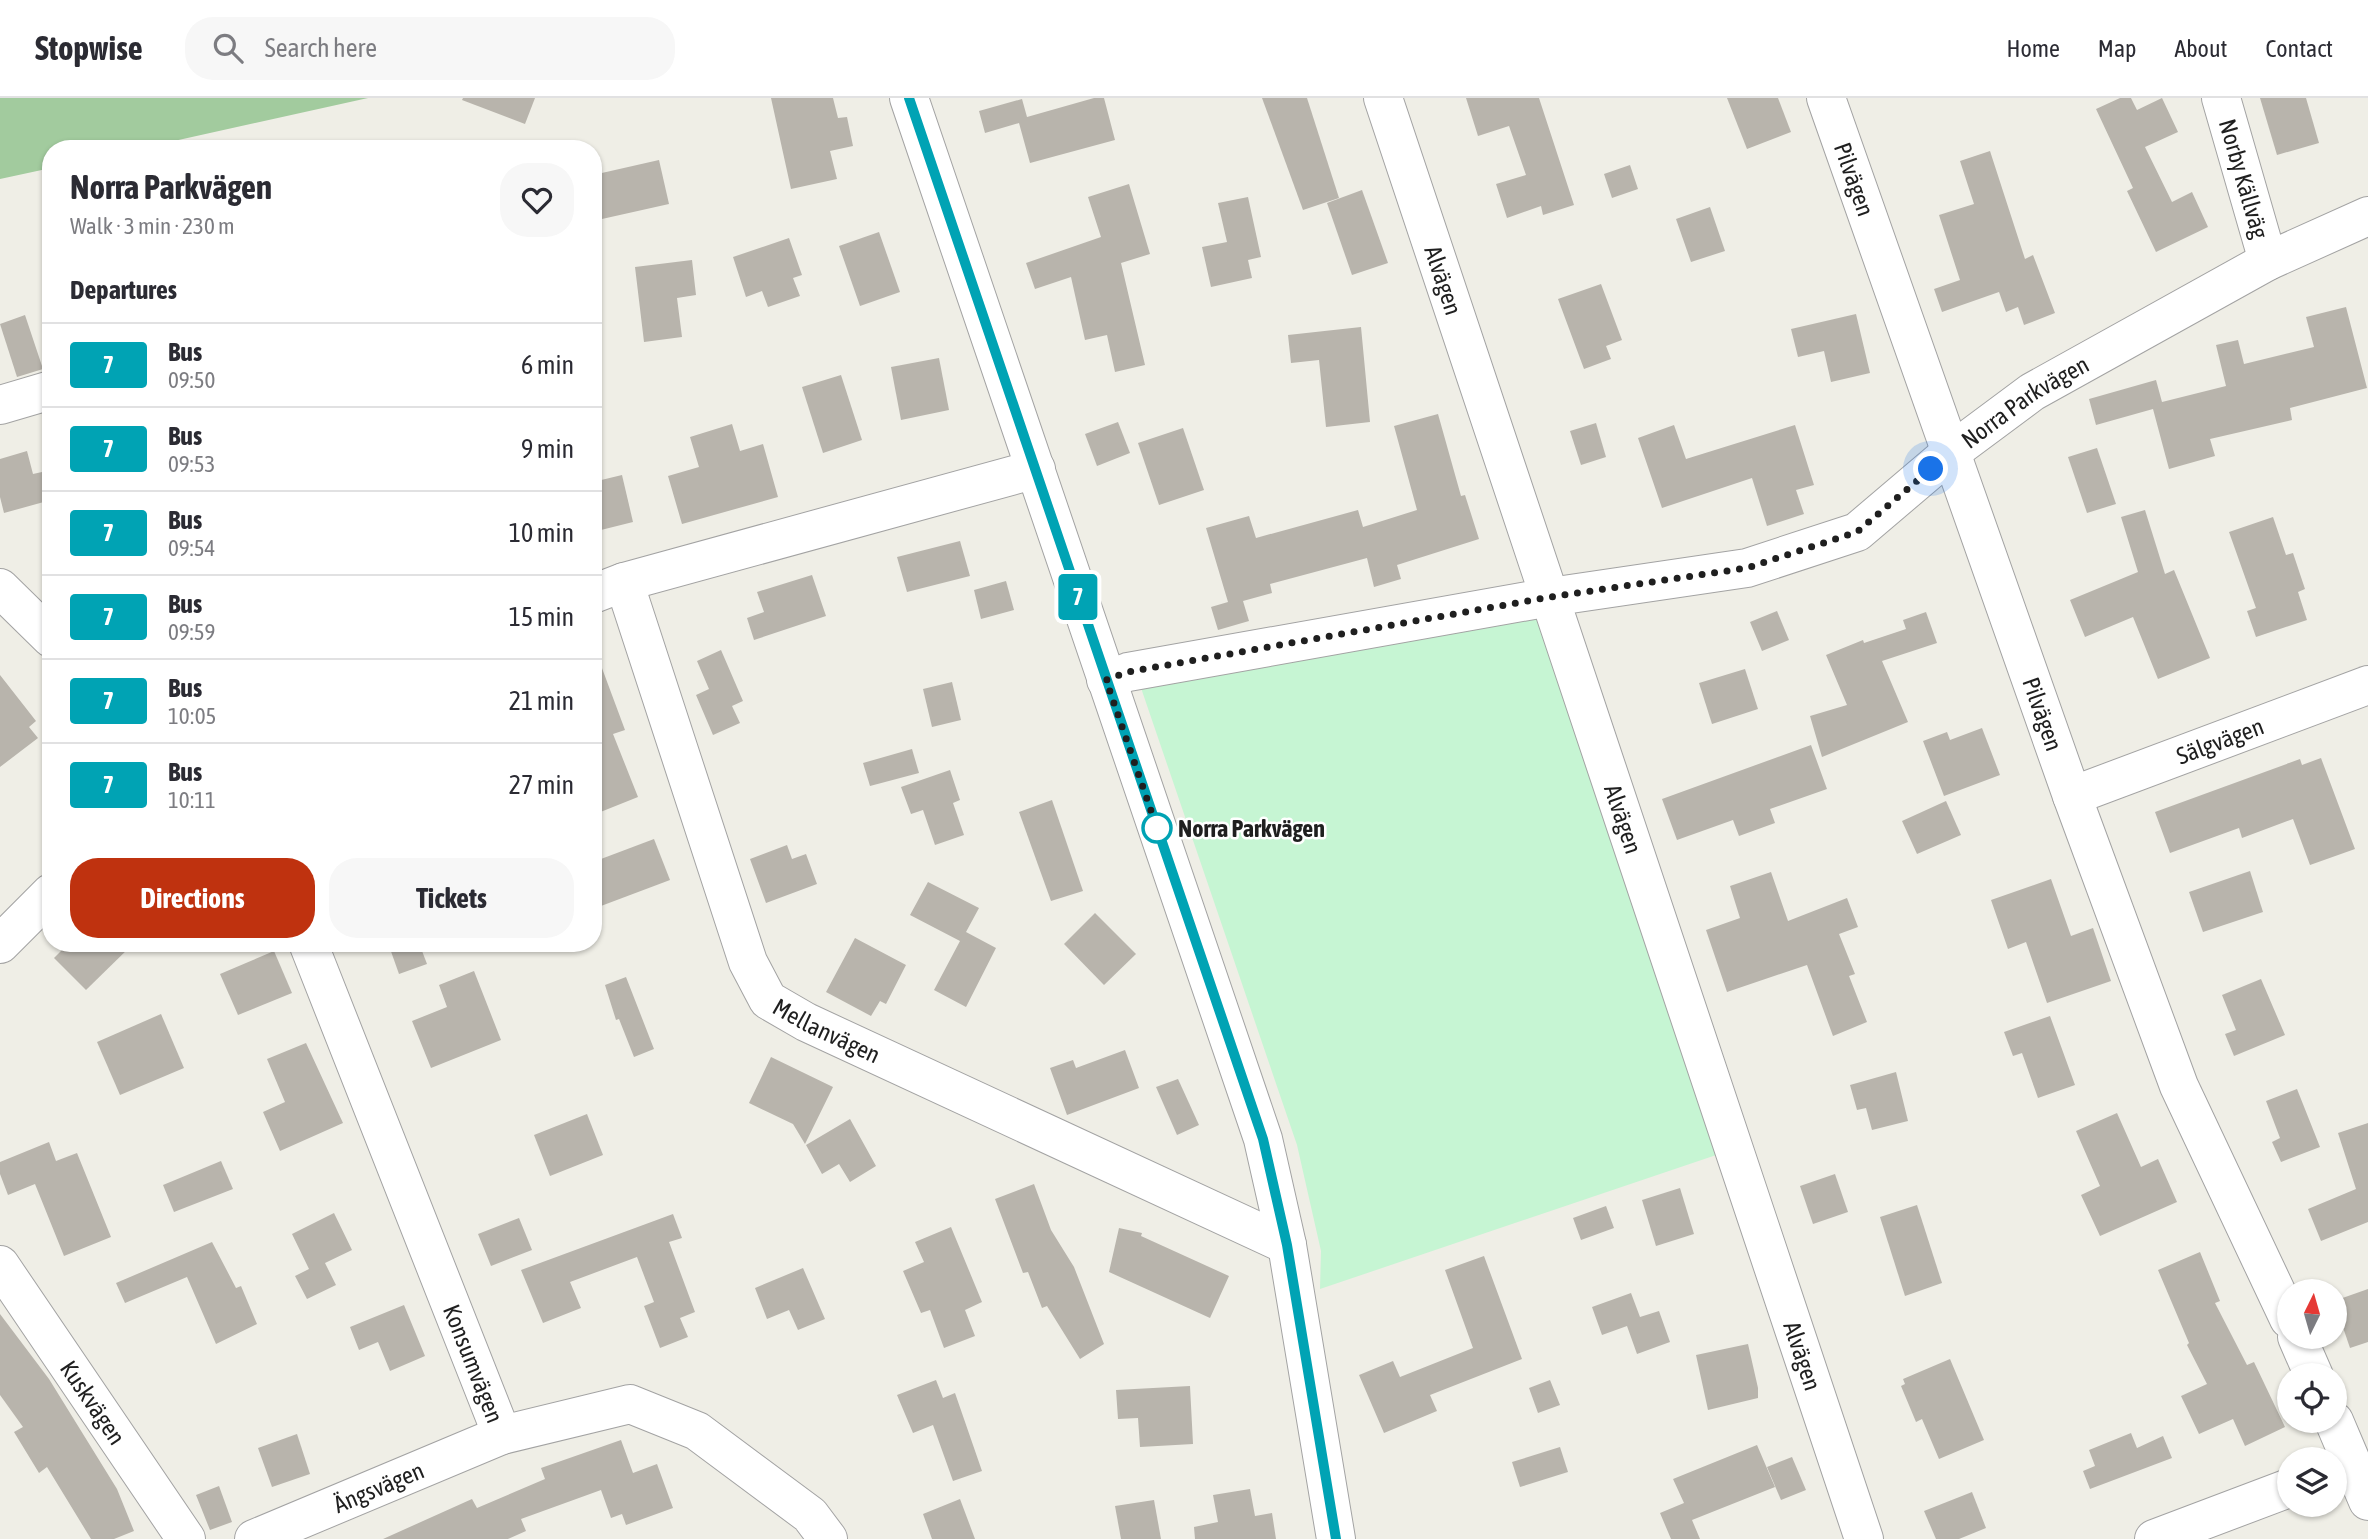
<!DOCTYPE html>
<html lang="en">
<head>
<meta charset="utf-8">
<style>
  :root { --surface:#fff; --page:#f7f7f7; --text:#2b2b33; --muted:#7c7c81; --line:#e1e1e2; --accent:#bf320f }
  body { margin:0; font-family:"Asap Condensed",sans-serif; background:var(--page); color:var(--text); height:100vh; display:flex; flex-direction:column; font-size:26px; white-space:nowrap }
  * { box-sizing:border-box; margin:0 }
  p { font-size:23px; color:var(--muted) }
  .icon { flex:none; width:38px; height:38px; fill:none; stroke:currentColor; stroke-width:2; stroke-linecap:round; stroke-linejoin:round }
  .map { position:relative; flex:1; overflow:hidden }
  .details { position:absolute; left:42px; top:42px; width:560px; height:812px; display:flex; flex-direction:column; background:var(--surface); border-radius:28px; box-shadow:0 2px 5px #0004 }
  .details>* { flex:none }
  .badge { padding:0 14px; border-radius:5px; font-size:24px; line-height:46px }
  .needle { width:46px; rotate:5deg }
  .controls { position:absolute; left:2277px; top:1181px; display:grid; gap:14px }
  .controls a { display:grid; place-items:center; width:70px; height:70px; border-radius:50%; background:var(--surface); box-shadow:0 2px 5px #0004; font-size:35px }
  .you { position:absolute; width:35px; height:35px; margin:-18px; border:5px solid #fff; border-radius:50%; background:#1a73e8; box-shadow:0 0 0 10px #1a73e833 }
  .map>.badge { position:absolute; translate:-50% -50%; box-shadow:0 0 0 4px #fff }
  h2 { padding:0 28px; font-size:26px; line-height:63px }
  .round { display:grid; place-items:center; flex:none; width:74px; height:74px; border-radius:28px; background:var(--page) }
  .head { display:flex; align-items:center; justify-content:space-between; height:119px; padding:0 28px }
  h1 { font-size:33px; font-weight:700; line-height:52px }
  .primary-button { display:flex; gap:14px; margin-top:auto; padding:14px 28px }
  .primary-button a { flex:1; height:80px; border-radius:28px; background:var(--accent); color:#fff; font-size:28px; font-weight:700; line-height:80px; text-align:center }
  .primary-button a+a { background:var(--page); color:var(--text) }
  ul { padding:0; list-style:none }
  li { display:flex; align-items:center; gap:21px; height:84px; padding:0 28px; border-top:2px solid var(--line) }
  li div { flex:1 }
  li b { display:block; font-size:26px }
  li em { font-style:normal }
  li .badge { min-width:77px; font-weight:700; text-align:center }
  header { display:flex; align-items:center; gap:42px; box-sizing:border-box; height:98px; padding:0 35px; background:var(--surface); border-bottom:2px solid var(--line) }
  header strong { font-size:33px }
  nav { display:flex; gap:38px; margin-inline-start:auto; font-size:24px }
  .search { width:490px; height:63px; background:var(--page); display:flex; align-items:center; gap:18px; box-sizing:border-box; padding:0 24px; border-radius:28px; color:var(--muted); font-size:26px }
  .map>svg:first-child { display:block }
  .forest { fill:#a2cb9e }
  .park { fill:#c6f5d3 }
  .building { fill:#b8b4ac }
  .lines { fill:none; stroke-linecap:round; stroke-linejoin:round }
  .minor-casing { stroke:#a3a3a3; stroke-width:40 }
  .minor { stroke:#fff; stroke-width:38 }
  .line-casing { stroke:#fff; stroke-width:16 }
  .line { stroke:#00a3b4; stroke-width:10 }
  .walk { stroke:#1f1f1f; stroke-width:7; stroke-dasharray:0 12.6 }
  .stop-dot { fill:#fff; stroke:#00a3b4; stroke-width:3.5 }
  .labels { text-anchor:middle; dominant-baseline:central; stroke-width:5; stroke-linejoin:round; paint-order:stroke }
  .street-label { font-size:24px; fill:#1f1f1f; stroke:#fff }
  .stop-label { font-size:24px; font-weight:bold; fill:#1f1f1f; stroke:#fff; text-anchor:start }
</style>
</head>
<body>
<header>
<strong>Stopwise</strong>
<div class="search"><svg class="icon" aria-label="search" viewBox="0 0 24 24"><circle cx="10" cy="10" r="6"/><path d="M15 15l6 6"/></svg>Search here</div>
<nav><a>Home</a><a>Map</a><a>About</a><a>Contact</a></nav>
</header>
<div class="map">
<svg width="2368" height="1441" viewBox="0 0 2368 1441">
  <rect width="100%" height="100%" fill="#efeee6"/>
  <path class="forest" d="M0,0h368l-230,51h-87v19l-51,11z"/>
  <path class="park" d="M1550,499l184,552 -414,140 1,-38 -24,-106 -157,-460z"/>
  <g class="building">
    <path d="M463,0h72l-10,26 -63,-24z"/>
    <path d="M771,0h62l5,20 9,-1 6,29 -23,5 7,28 -46,10z"/>
    <path d="M1094,0h10l11,42 -85,23 -11,-40 -34,10 -6,-22 43,-12 5,18z"/>
    <path d="M1262,0h45l32,100 -36,12z"/>
    <path d="M1466,0h73l35,107 -31,10 -2,-9 -34,12 -11,-34 30,-9 -17,-49 -31,10z"/>
    <path d="M1727,0h51l13,34 -44,17z"/>
    <path d="M2120,0h11l6,12 25,-12 16,34 -33,15 27,55 20,-10 16,35 -52,25 -29,-61 6,-3 -37,-79z"/>
    <path d="M2260,0h46l13,45 -42,12z"/>
    <path d="M1990,53l35,108 8,-4 22,58 -31,12 -6,-18 -12,5 -7,-20 -57,20 -8,-23 26,-9 -21,-65 35,-11 -14,-43z"/>
    <path d="M659,62l10,44 -76,17v-46z"/>
    <path d="M1630,67l8,24 -26,9 -8,-24z"/>
    <path d="M1129,86l21,70 -29,9 24,102 -30,7 -8,-37 -22,5 -14,-63 -36,12 -9,-26 75,-26 -13,-40z"/>
    <path d="M1362,92l26,73 -36,12 -25,-72z"/>
    <path d="M1248,99l13,60 -13,3 4,18 -41,9 -9,-40 25,-5 -9,-39z"/>
    <path d="M1710,109l15,44 -34,11 -15,-43z"/>
    <path d="M879,134l21,60 -40,14 -21,-60z"/>
    <path d="M789,140l13,37 -9,3 7,18 -32,11 -6,-16 -16,6 -13,-40z"/>
    <path d="M692,162l4,35 -19,3 5,39 -38,5 -9,-75z"/>
    <path d="M1601,186l21,56 -16,6 5,13 -27,10 -26,-70z"/>
    <path d="M2346,209l21,81 -77,20 2,12 -82,19 5,17 -46,13 -16,-60 -57,16 -7,-26 67,-19 6,22 64,-16 -10,-41 22,-5 6,24 70,-17 -8,-30z"/>
    <path d="M1856,216l14,59 -39,9 -7,-31 -26,6 -7,-28z"/>
    <path d="M25,217l18,54 -26,8 -17,-53z"/>
    <path d="M1361,229l9,95 -44,5 -7,-67 -28,3 -3,-28z"/>
    <path d="M939,260l10,52 -48,10 -10,-53z"/>
    <path d="M841,277l21,65 -39,13 -21,-66z"/>
    <path d="M1438,316l23,82 4,-1 14,44 -82,26 4,14 -27,8 -7,-29 -97,26 2,9 -29,8 6,20 -31,9 -7,-23 17,-5 -22,-74 43,-12 7,22 102,-28 5,17 54,-17 -23,-84z"/>
    <path d="M1118,324l12,31 -33,13 -12,-32z"/>
    <path d="M1596,325l10,34 -25,8 -11,-34z"/>
    <path d="M732,326l8,27 23,-7 15,53 -96,27 -14,-48 31,-9 -9,-30z"/>
    <path d="M1674,327l12,34 109,-34 19,60 -18,5 8,24 -37,12 -15,-48 -90,30 -24,-70z"/>
    <path d="M1183,330l21,62 -45,15 -21,-62z"/>
    <path d="M2097,350l19,56 -29,9 -19,-56z"/>
    <path d="M27,353l6,23 18,-4v30l-47,13 -4,-16v-38z"/>
    <path d="M622,377l11,47 -40,10v-50z"/>
    <path d="M2145,412l20,64 9,-4 36,88 -52,21 -25,-62 -48,20 -15,-37 68,-28 -17,-55z"/>
    <path d="M2273,419l13,38 7,-2 12,36 -7,3 9,28 -51,17 -9,-26 9,-3 -27,-76z"/>
    <path d="M960,443l10,35 -63,16 -10,-35z"/>
    <path d="M812,477l14,41 -72,24 -7,-22 17,-6 -7,-20z"/>
    <path d="M1006,483l8,29 -33,9 -7,-29z"/>
    <path d="M1777,513l12,29 -27,11 -12,-29z"/>
    <path d="M1926,514l11,31 -55,18 26,61 -86,35 -12,-41 37,-11 -21,-50 37,-15 1,3 42,-14 -3,-9z"/>
    <path d="M721,552l22,51 -11,5 8,17 -27,12 -17,-40 13,-6 -12,-28z"/>
    <path d="M596,554l29,78 -12,4 25,63 -45,18v-162z"/>
    <path d="M1745,571l13,40 -46,15 -13,-41z"/>
    <path d="M0,577l36,46 -7,6 9,11 -38,29z"/>
    <path d="M952,584l9,38 -29,7 -9,-38z"/>
    <path d="M1982,630l18,47 -56,21 -21,-55 24,-9 3,8z"/>
    <path d="M1811,647l16,44 -57,20 5,14 -36,13 -6,-16 -56,20 -15,-41z"/>
    <path d="M912,651l7,24 -49,13 -7,-23z"/>
    <path d="M2321,660l34,91 -45,16 -17,-46 -51,19 -3,-10 -69,25 -15,-41 145,-53 2,6z"/>
    <path d="M950,672l10,30 -7,3 11,32 -29,10 -12,-35 -12,4 -10,-27z"/>
    <path d="M1052,702l31,91 -32,10 -32,-89z"/>
    <path d="M1946,703l15,34 -44,19 -15,-33z"/>
    <path d="M654,741l16,41 -77,29v-47z"/>
    <path d="M787,747l5,14 14,-5 11,30 -51,19 -16,-44z"/>
    <path d="M2250,773l13,41 -60,20 -14,-40z"/>
    <path d="M1771,774l17,49 59,-23 11,29 -19,7 16,40 -6,2 18,46 -34,14 -26,-71 -80,27 -21,-62 34,-12 -10,-32z"/>
    <path d="M2051,781l20,57 22,-8 18,53 -64,22 -21,-61 -18,7 -17,-49z"/>
    <path d="M928,784l51,26 -13,24 30,16 -30,59 -32,-17 26,-49 -50,-26z"/>
    <path d="M1095,815l41,41 -32,31 -40,-41z"/>
    <path d="M855,840l51,27 -20,39 -6,-3 -9,15 -45,-24z"/>
    <path d="M69,845h65l-48,47 -32,-32z"/>
    <path d="M388,845h31l8,21 -28,10z"/>
    <path d="M274,853l18,42 -54,22 -18,-41z"/>
    <path d="M474,873l27,69 -70,28 -19,-47 35,-14 -8,-22z"/>
    <path d="M626,879l28,72 -20,8 -15,-38 -3,1 -11,-35z"/>
    <path d="M2261,881l24,56 -51,21 -9,-22 11,-4 -14,-35z"/>
    <path d="M161,916l23,54 -64,27 -23,-53z"/>
    <path d="M2050,918l25,69 -37,13 -16,-45 -9,3 -9,-24z"/>
    <path d="M306,945l37,80 -63,28 -17,-39 22,-10 -18,-43z"/>
    <path d="M1125,952l14,38 -72,27 -17,-47 23,-8 3,8z"/>
    <path d="M771,959l62,30 -28,57 -12,-20 -44,-21z"/>
    <path d="M1896,974l12,49 -36,9 -6,-22 -9,2 -7,-25z"/>
    <path d="M1178,981l21,46 -22,10 -21,-48z"/>
    <path d="M2297,991l23,58 -39,15 -9,-20 8,-4 -14,-37z"/>
    <path d="M2117,1015l24,54 17,-8 19,43 -77,34 -19,-41 19,-9 -24,-55z"/>
    <path d="M587,1016l16,41 -53,21 -16,-41z"/>
    <path d="M850,1021l26,47 -26,16 -11,-18 -17,10 -16,-29z"/>
    <path d="M2368,1025v99l-47,19 -13,-32 48,-20 -18,-56z"/>
    <path d="M49,1044l7,19 21,-8 34,84 -47,19 -29,-72 -27,11 -8,-21v-12z"/>
    <path d="M221,1063l12,28 -59,23 -11,-27z"/>
    <path d="M1835,1076l13,38 -35,12 -13,-38z"/>
    <path d="M1034,1086l17,46 23,37 30,77 -24,15 -33,-53 -5,2 -14,-36 -5,1 -28,-74z"/>
    <path d="M1680,1090l14,46 -38,12 -14,-46z"/>
    <path d="M1917,1107l25,78 -37,13 -25,-79z"/>
    <path d="M1606,1108l8,22 -33,12 -8,-22z"/>
    <path d="M334,1115l18,37 -27,13 11,22 -29,14 -12,-23 14,-7 -17,-35z"/>
    <path d="M673,1116l9,24 -13,4 26,70 -15,6 8,19 -28,11 -16,-42 10,-4 -17,-45 -67,25 11,26 -38,15 -22,-53z"/>
    <path d="M519,1120l13,32 -41,16 -13,-32z"/>
    <path d="M951,1129l31,75 -17,8 10,26 -31,12 -14,-38 -9,3 -18,-42 21,-9 -9,-20z"/>
    <path d="M1119,1130l23,5 -1,3 88,40 -19,42 -101,-46z"/>
    <path d="M212,1144l24,46 5,-2 16,38 -41,20 -29,-67 -62,26 -9,-20z"/>
    <path d="M2200,1154l20,49 -5,2 32,62 7,-3 31,65 -40,19 -12,-27 -34,15 -18,-38 26,-12 -20,-39 2,-2 -31,-73z"/>
    <path d="M1484,1158l38,103 -92,36 7,16 -53,22 -25,-58 34,-14 7,16 73,-29 -28,-78z"/>
    <path d="M803,1170l22,51 -27,11 -9,-20 -22,9 -12,-31z"/>
    <path d="M2368,1191v53l-18,6 -16,-47z"/>
    <path d="M1631,1195l9,24 19,-6 11,31 -33,12 -10,-28 -25,9 -10,-28z"/>
    <path d="M404,1207l21,51 -35,15 -12,-29 -19,8 -9,-23z"/>
    <path d="M0,1216l49,65 68,110 17,42 -20,8h-23l-44,-72 -8,6 -25,-41 9,-5 -23,-32z"/>
    <path d="M1748,1246l10,44v10l-50,12 -12,-55z"/>
    <path d="M1950,1261l34,81 -45,19 -17,-40 -6,3 -15,-36 4,-2 -2,-5z"/>
    <path d="M936,1282l7,18 12,-5 27,78 -29,10 -20,-56 -20,8 -16,-38z"/>
    <path d="M1550,1282l10,25 -22,8 -9,-25z"/>
    <path d="M1190,1288l3,58 -53,3 -2,-29 -20,1 -2,-29z"/>
    <path d="M2131,1335l6,15 26,-12 9,22 -82,31 -7,-18 12,-5 -6,-16z"/>
    <path d="M297,1336l13,40 -38,13 -14,-39z"/>
    <path d="M621,1342l12,33 24,-9 16,44 -47,17 -4,-11 -11,4 -10,-28 -80,29 5,12 -18,8h-125l89,-40 5,9 68,-29 -4,-11z"/>
    <path d="M1757,1347l18,42 -83,33 8,19h-29l-11,-26 24,-10 -11,-24z"/>
    <path d="M1560,1349l8,25 -48,15 -8,-25z"/>
    <path d="M1792,1359l14,33 -25,10 -14,-33z"/>
    <path d="M219,1388l13,36 -22,8 -14,-35z"/>
    <path d="M1250,1391l5,27 17,-3 4,26h-81l-1,-12 24,-5 -5,-27z"/>
    <path d="M1972,1394l14,36 -27,11h-23l-12,-28z"/>
    <path d="M960,1401l15,40h-43l-9,-25z"/>
    <path d="M1154,1402l7,39h-40l-6,-33z"/>
  </g>
  <g class="lines">
    <defs>
      <g id="minor">
        <path d="M909,0l354,1041 24,106 49,294"/>
        <path id="s1" d="M1383,0l481,1441"/>
        <path id="s2" d="M1826,0l246,698 107,290 110,233"/>
        <path id="s3" d="M2221,0l47,163"/>
        <path d="M0,307l51,-15"/>
        <path id="s4" d="M624,484l124,380 20,38 38,22 481,223"/>
        <path d="M0,490l51,50"/>
        <path d="M593,496l31,-12 412,-113"/>
        <path id="s5" d="M1106,582l22,-8 422,-75 197,-29 110,-36 93,-79 82,-61 236,-131 100,-45"/>
        <path id="s6" d="M2072,698l296,-111"/>
        <path id="s7" d="M308,845l194,492 128,-31 67,27 113,84 18,24"/>
        <path d="M0,846l51,-51"/>
        <path id="s8" d="M0,1167l186,274"/>
        <path d="M2297,1239l17,39"/>
        <path d="M2334,1323l34,80"/>
        <path id="s9" d="M254,1441l248,-104"/>
        <path d="M2154,1441l135,-51"/>
      </g>
    </defs>
    <use href="#minor" class="minor-casing"/>
    <use href="#minor" class="minor"/>
  </g>
  <g class="lines">
    <defs>
      <path id="line" d="M909,0l354,1041 24,106 49,294"/>
    </defs>
    <use href="#line" class="line-casing"/>
    <use href="#line" class="line"/>
    <path class="walk" d="M1157,730l1,3 -52,-151 22,-8 422,-75 197,-29 110,-36 74,-63"/>
  </g>
  <circle class="stop-dot" cx="1157" cy="730" r="14"/>
  <g class="labels">
    <g class="street-label">
      <text stroke="none"><textPath href="#s2" startOffset="86">Pilvägen</textPath></text>
      <text stroke="none"><textPath href="#s3" startOffset="84">Norby Källväg</textPath></text>
      <text stroke="none"><textPath href="#s1" startOffset="192">Alvägen</textPath></text>
      <text stroke="none"><textPath href="#s5" startOffset="980">Norra Parkvägen</textPath></text>
      <text stroke="none"><textPath href="#s2" startOffset="653">Pilvägen</textPath></text>
      <text stroke="none"><textPath href="#s6" startOffset="158">Sälgvägen</textPath></text>
      <text stroke="none"><textPath href="#s1" startOffset="760">Alvägen</textPath></text>
      <text stroke="none"><textPath href="#s4" startOffset="509">Mellanvägen</textPath></text>
      <text stroke="none"><textPath href="#s1" startOffset="1326">Alvägen</textPath></text>
      <text stroke="none"><textPath href="#s7" startOffset="452">Konsumvägen</textPath></text>
      <text stroke="none"><textPath href="#s8" startOffset="166">Kuskvägen</textPath></text>
      <text stroke="none"><textPath href="#s9" startOffset="135">Ängsvägen</textPath></text>
    </g>
    <g class="stop-label">
      <text x="1178" y="730">Norra Parkvägen</text>
    </g>
  </g>
</svg>
<div class="controls">
<a><svg class="needle" viewBox="-14 -14 28 28"><path d="M0-13l5 13h-10z" fill="#e53935"/><path d="M0 13l5-13h-10z" fill="#7c7c81"/></svg></a>
<a><svg class="icon" aria-label="locate" viewBox="0 0 24 24"><circle cx="12" cy="12" r="6"/><path d="M12 2v4M12 18v4M2 12h4M18 12h4"/></svg></a>
<a><svg class="icon" aria-label="layers" viewBox="0 0 24 24"><path d="M12 4l9 5-9 5-9-5zM3 14l9 5 9-5"/></svg></a>
</div>
<div class="you" style="left:1931px;top:371px"></div>
<b class="badge" style="left:1078px;top:499px;background:#00a3b4;color:#fff">7</b>
<section class="details">
<div class="head"><div><h1>Norra Parkvägen</h1><p>Walk · 3 min · 230 m</p></div><a class="round"><svg class="icon" aria-label="heart" viewBox="0 0 24 24"><path d="M12 20l-8-8c-3-5 5-10 8-4 3-6 11-1 8 4z"/></svg></a></div>
<h2>Departures</h2>
<ul>
<li><span class="badge" style="background:#00a3b4;color:#fff">7</span><div><b>Bus</b><p>09:50</p></div><em>6 min</em></li>
<li><span class="badge" style="background:#00a3b4;color:#fff">7</span><div><b>Bus</b><p>09:53</p></div><em>9 min</em></li>
<li><span class="badge" style="background:#00a3b4;color:#fff">7</span><div><b>Bus</b><p>09:54</p></div><em>10 min</em></li>
<li><span class="badge" style="background:#00a3b4;color:#fff">7</span><div><b>Bus</b><p>09:59</p></div><em>15 min</em></li>
<li><span class="badge" style="background:#00a3b4;color:#fff">7</span><div><b>Bus</b><p>10:05</p></div><em>21 min</em></li>
<li><span class="badge" style="background:#00a3b4;color:#fff">7</span><div><b>Bus</b><p>10:11</p></div><em>27 min</em></li>
</ul>
<div class="primary-button"><a>Directions</a><a>Tickets</a></div>
</section>
</div>
</body>
</html>
